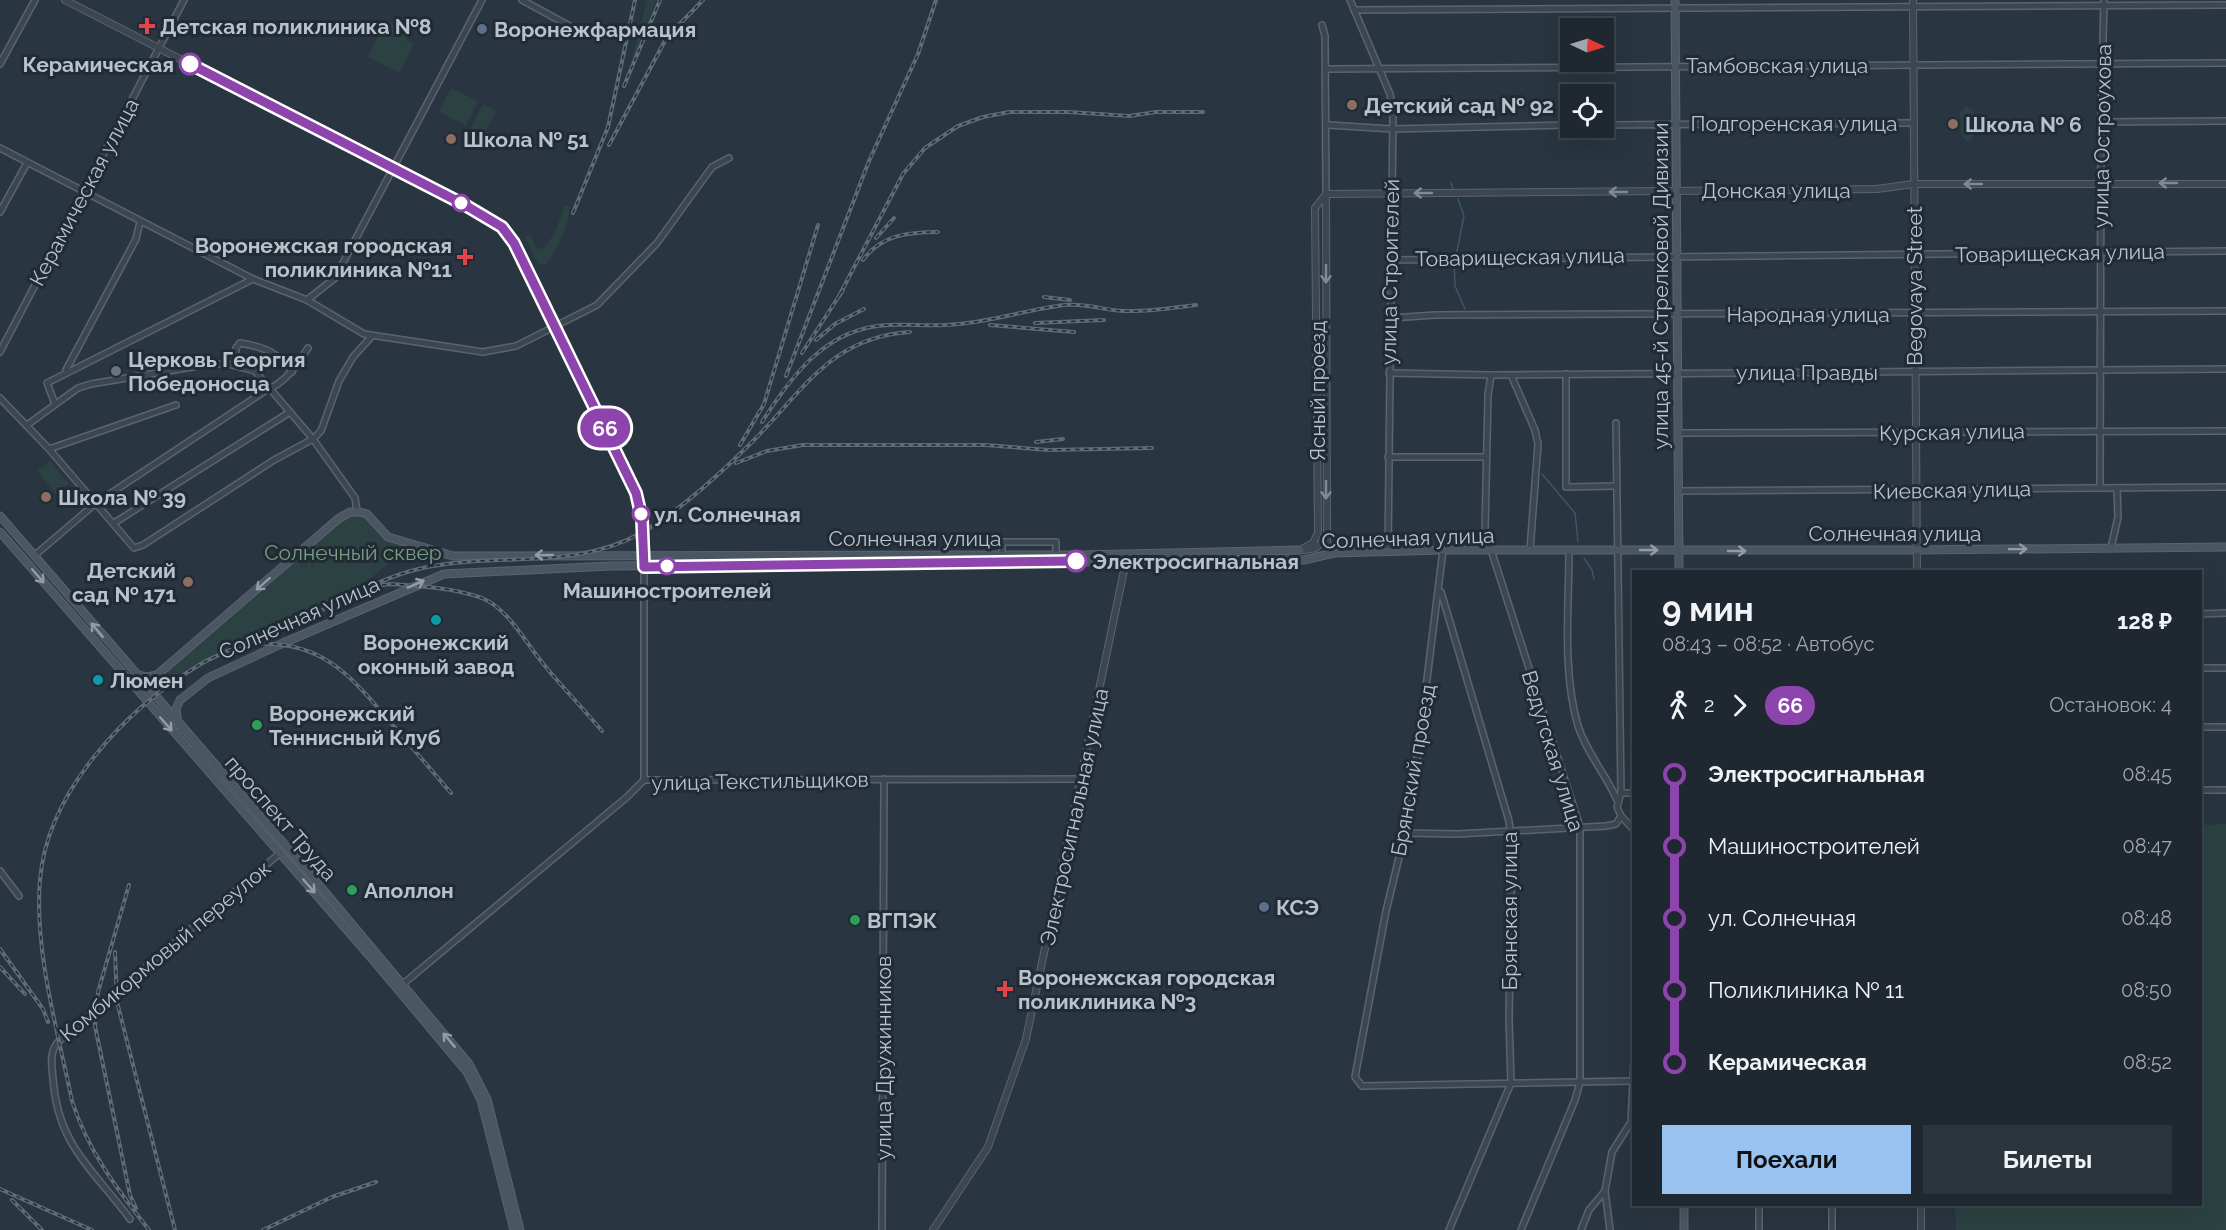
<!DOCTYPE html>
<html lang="ru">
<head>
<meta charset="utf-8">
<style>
  :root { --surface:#1f2830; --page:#2c343c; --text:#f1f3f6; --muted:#a1a6ab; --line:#3c444c; --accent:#98c3f0 }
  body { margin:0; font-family:Raleway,sans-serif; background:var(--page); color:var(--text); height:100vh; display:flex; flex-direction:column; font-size:22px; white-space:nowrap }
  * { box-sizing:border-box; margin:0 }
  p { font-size:20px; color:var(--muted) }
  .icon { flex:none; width:33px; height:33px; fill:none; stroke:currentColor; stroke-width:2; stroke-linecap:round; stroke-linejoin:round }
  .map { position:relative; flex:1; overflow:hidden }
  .sheet { position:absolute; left:1632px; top:570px; width:570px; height:636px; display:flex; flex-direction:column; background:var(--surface); border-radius:0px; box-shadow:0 6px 24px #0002,0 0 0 2px var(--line) }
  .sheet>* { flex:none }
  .badge { padding:0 12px; border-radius:20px; font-size:21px; line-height:39px }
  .needle { width:39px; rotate:94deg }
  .buttons { position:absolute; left:1560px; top:18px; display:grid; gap:12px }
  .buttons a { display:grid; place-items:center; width:54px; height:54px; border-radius:0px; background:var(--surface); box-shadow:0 6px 24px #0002,0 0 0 2px var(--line); font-size:30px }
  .map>.badge { position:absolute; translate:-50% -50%; box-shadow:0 0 0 3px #fff }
  .legs { display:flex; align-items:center; gap:9px; height:66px; padding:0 30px; font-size:20px }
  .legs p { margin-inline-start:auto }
  .overview { display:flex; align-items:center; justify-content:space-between; height:102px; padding:0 30px }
  h1 { font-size:33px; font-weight:700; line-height:45px }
  .action { display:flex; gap:12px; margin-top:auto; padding:12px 30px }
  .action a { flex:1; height:69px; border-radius:0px; background:var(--accent); color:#111; font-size:24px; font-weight:700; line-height:69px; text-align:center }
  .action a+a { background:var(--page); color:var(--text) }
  ul { padding:0 30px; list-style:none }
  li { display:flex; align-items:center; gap:21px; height:72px; font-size:22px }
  li i { display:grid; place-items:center; width:9px; height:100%; margin:0 8px; background:currentColor }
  li i::after { content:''; width:15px; height:15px; margin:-8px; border:4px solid; border-radius:50%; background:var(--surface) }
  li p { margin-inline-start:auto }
  li:first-child i { background:linear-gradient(#0000 50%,currentColor 0) }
  li:last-child i { background:linear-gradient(currentColor 50%,#0000 0) }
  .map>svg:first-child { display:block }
  .green { fill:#2c4242 }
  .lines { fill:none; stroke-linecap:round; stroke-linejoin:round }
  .stream { stroke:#405468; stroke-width:1.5 }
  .minor-casing { stroke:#5a646d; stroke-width:8 }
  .tertiary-casing { stroke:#5a646d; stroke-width:8 }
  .secondary-casing { stroke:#5a646d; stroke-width:9 }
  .minor { stroke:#3d4650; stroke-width:5 }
  .tertiary { stroke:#3d4650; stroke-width:6 }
  .secondary { stroke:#4b5663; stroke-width:7 }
  .rail-casing { stroke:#5f6b76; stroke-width:4 }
  .rail { stroke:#212b35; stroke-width:1.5; stroke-dasharray:4.5; stroke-linecap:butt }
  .oneway { stroke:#818a93 }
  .oneway2 { stroke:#929ca6 }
  .line-1-casing { stroke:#fff; stroke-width:14 }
  .line-1 { stroke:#8e44ad; stroke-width:9 }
  .health-dot { fill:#e0444e; stroke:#212b35; stroke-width:2 }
  .service-dot { fill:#5c6f8a; stroke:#212b35; stroke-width:2 }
  .stop-1-dot { fill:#fff; stroke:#8e44ad; stroke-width:3 }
  .education-dot { fill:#8d6e63; stroke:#212b35; stroke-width:2 }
  .worship-dot { fill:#6b7280; stroke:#212b35; stroke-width:2 }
  .culture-dot { fill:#0f9aa8; stroke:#212b35; stroke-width:2 }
  .leisure-dot { fill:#2e9e5b; stroke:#212b35; stroke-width:2 }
  .labels { text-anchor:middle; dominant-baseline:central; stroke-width:6; stroke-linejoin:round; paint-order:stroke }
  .poi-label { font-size:21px; font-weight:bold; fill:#b9c1ca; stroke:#212b35; text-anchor:start }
  .stop-label { font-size:21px; font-weight:bold; fill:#b9c1ca; stroke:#212b35; text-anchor:start }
  .street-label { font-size:21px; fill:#b9c1ca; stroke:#212b35 }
  .park-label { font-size:21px; fill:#799e7f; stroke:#212b35 }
</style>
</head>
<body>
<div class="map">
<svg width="2226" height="1230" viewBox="0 0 2226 1230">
  <rect width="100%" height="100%" fill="#293540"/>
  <g class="green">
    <path d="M647,0h9l-21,60 -3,-1z"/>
    <path d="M386,20l21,10v10l7,3 -14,30 -32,-16z"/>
    <path d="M451,88l27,13 -12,25 -27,-14z"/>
    <path d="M483,104l13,7 -14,27 -13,-7z"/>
    <path d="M1967,106l7,6v23l-6,7 -7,-7 -1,-23z"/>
    <path d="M565,205l5,2c-2,19 -12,44 -25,58l-7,-1 -13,-27 5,-2 7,13 6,1 12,-16z"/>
    <path d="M50,461l19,23 -13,10 -19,-23z"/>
    <path d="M352,514l12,1 18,20 30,10 -50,40 -174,83 -15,11 -7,-9 173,-149z"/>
    <path d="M2226,824v406h-270l-1,-25 245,-1 1,-379z"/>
  </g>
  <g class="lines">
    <g class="stream">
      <path d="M1451,183l2,6"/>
      <path d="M1456,256l8,-40 -6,-17"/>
      <path d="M1454,260l1,26 10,23"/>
      <path d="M1542,474l33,39 3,29"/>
      <path d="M1584,558l8,12 2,9"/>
    </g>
    <defs>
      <g id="minor">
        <path d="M522,0l55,30"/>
        <path d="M1350,0l40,94 3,19 -5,439"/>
        <path d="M1354,10l872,-5"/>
        <path d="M1322,25l3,11 1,158"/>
        <path d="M0,64l35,-64"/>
        <path d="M1327,69l899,-6"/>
        <path d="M2101,122l125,-1"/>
        <path d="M1328,125l64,4 178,-4"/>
        <path d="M1604,125l309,-2"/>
        <path d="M0,148l253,131 54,21 57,34 119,18 33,-6 81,-41 60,-62 55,-76 17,-9"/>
        <path d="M0,212l27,-49"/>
        <path d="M1390,260l836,-9"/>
        <path d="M307,300l28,-22 147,-278"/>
        <path d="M1391,318l44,-3 791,-4"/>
        <path d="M0,352l184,-352"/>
        <path d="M235,365l1,-17 4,-5c25,4 37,9 52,29"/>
        <path d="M66,370l70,-131 4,-17"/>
        <path d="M1389,373l102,2 735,-6"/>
        <path d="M1566,374v113l51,-1"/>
        <path d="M1491,375l-3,20 -3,136 95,296v255l-5,18 -54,130"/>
        <path d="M1511,375l24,55 3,14 -8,106"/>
        <path d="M0,398l49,51 85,99 9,-3 131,-85 39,-21 8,-8 18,-50 14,-24 18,-20"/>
        <path d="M55,404l-8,-21 206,-104"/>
        <path d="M1616,423l5,370"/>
        <path d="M27,425l51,-37 13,-4 119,-20h18l27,7 58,68 42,59 2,13"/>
        <path d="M1678,433l548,-2"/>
        <path d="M49,449l127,-44"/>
        <path d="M1388,457h98"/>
        <path d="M2100,488l1,-366 3,-122"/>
        <path d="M1678,491l548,-4"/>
        <path d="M114,523l176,-111"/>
        <path d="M2111,548l7,-31 -1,-29"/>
        <path d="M1443,550l-32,258 -25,103 -31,166 7,9 272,-5"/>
        <path d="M1569,550c0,57 -7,121 9,176 9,28 28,48 39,74"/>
        <path d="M1002,554v-12h54v14"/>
        <path d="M34,556l62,-53 169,-112c21,-9 30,-23 43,-43"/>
        <path d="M644,567v213"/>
        <path d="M1441,592l68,229 3,24 -3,173 2,65 -62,147"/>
        <path d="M2200,614l26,-1"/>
        <path d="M2200,668h26"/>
        <path d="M2200,727h26"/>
        <path d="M2200,790h26"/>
        <path d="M1621,816l13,14"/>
        <path d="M1404,833l53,1 149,-8 10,-2 5,-8 -4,-9 4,-14h13"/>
        <path d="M0,871l19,25"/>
        <path d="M403,984l224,-187 17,-17 438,-1"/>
        <path d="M1605,1191l5,39"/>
        <path d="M1759,1204v26"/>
        <path d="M1832,1204v26"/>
        <path d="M130,1219c-37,-50 -72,-73 -77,-140 -1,-13 -4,-25 4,-36l223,-190"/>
        <path d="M882,1230l2,-451"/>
        <path d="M1581,1230l8,-20 16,-19 7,-39 19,-30 3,-62"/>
      </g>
      <g id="tertiary">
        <path d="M65,0l400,205 37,22 12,16 122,250 5,20 3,54"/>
        <path d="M1913,0l4,572"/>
        <path d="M1326,194l551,-5 36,-5h313"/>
        <path d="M1326,195l1,345 2,9 5,4"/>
        <path d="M1300,550l13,-7 5,-10 -3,-325 11,-14"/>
        <path d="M1304,550l12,-2 9,-9"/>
        <path d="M1921,1204v26"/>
        <path d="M933,1230l55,-83 38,-108 100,-478"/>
      </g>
      <g id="secondary">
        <path d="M1675,0l4,572"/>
        <path d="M0,516l304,351 165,197 18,35 33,131"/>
        <path d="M0,532l374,429 93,111 14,28 33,130"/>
        <path d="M135,674l12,3 10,-2 181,-156 12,-7h10l7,2 21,23 65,19h18l609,-1 220,-5"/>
        <path d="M178,725l-2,-16 4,-9 28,-22 73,-34 163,-70 166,-8 677,-6h17l30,-7 109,-3h474l309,-3"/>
        <path d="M1684,1204v26"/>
      </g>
    </defs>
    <use href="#minor" class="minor-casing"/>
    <use href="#tertiary" class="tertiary-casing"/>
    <use href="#secondary" class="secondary-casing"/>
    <use href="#minor" class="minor"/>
    <use href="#tertiary" class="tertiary"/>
    <use href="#secondary" class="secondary"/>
    <defs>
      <g id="rail">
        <path d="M624,86l36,-86"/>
        <path d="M609,145l58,-108 36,-37"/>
        <path d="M573,213l35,-86 27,-127"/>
        <path d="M876,238l18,-20"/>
        <path d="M863,260c18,-25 45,-28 75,-28"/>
        <path d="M839,296l64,-122 22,-26 33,-22 25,-9 26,-5h60l60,4 27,-4h47"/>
        <path d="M1044,297l26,3"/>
        <path d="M1035,323l69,-3"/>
        <path d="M990,325l84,7"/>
        <path d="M816,340l19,-16 29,-15"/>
        <path d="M802,353l41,-63"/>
        <path d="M786,376l83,-215 49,-107 18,-54"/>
        <path d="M762,422c30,-47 65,-95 127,-97 23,-1 46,2 69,-1 36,-3 71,-15 107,-19 21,-2 38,5 58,6 25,1 49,-3 73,-6"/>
        <path d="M1036,442l27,-3"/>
        <path d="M740,445l24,-41 54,-179"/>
        <path d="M736,463l31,-12 36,-6h182l64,5 103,-2"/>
        <path d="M382,585l9,-1c29,2 63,4 91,14 26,11 42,42 59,63 19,24 41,46 61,70"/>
        <path d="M255,644c67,-4 96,32 136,79 20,23 40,47 60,70"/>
        <path d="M129,885l-31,107 -3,34 35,169 6,13"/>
        <path d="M0,949l43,60 5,13"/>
        <path d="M115,952l2,50 58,228"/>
        <path d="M0,967l25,27"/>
        <path d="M0,1189l92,41"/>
        <path d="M12,1200l30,30"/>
        <path d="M149,1230c-32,-41 -61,-79 -77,-129 -14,-69 -38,-150 -32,-221 7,-88 86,-171 159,-215 24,-14 53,-23 79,-34 46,-19 96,-53 145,-63 73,-16 150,3 218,-35 39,-22 81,-61 112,-92 51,-51 78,-104 157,-109"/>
        <path d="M263,1230l69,-33 44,-15"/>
      </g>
    </defs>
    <use href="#rail" class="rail-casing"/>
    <use href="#rail" class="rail"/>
  </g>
  <defs><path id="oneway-shaft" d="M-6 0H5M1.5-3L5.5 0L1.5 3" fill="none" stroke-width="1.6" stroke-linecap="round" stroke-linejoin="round" transform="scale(1.5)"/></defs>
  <g class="oneway">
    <use href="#oneway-shaft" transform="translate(2168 183) rotate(-180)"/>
    <use href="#oneway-shaft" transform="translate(1973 184) rotate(180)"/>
    <use href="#oneway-shaft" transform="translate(1618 192) rotate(180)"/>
    <use href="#oneway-shaft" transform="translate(1423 193) rotate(180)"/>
    <use href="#oneway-shaft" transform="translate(1326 274) rotate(90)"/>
    <use href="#oneway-shaft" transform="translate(1326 490) rotate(90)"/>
  </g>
  <g class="oneway2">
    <use href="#oneway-shaft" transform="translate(2018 549) rotate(-1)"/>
    <use href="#oneway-shaft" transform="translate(1649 550)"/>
    <use href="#oneway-shaft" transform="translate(1737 551)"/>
    <use href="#oneway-shaft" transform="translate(544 555) rotate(179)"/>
    <use href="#oneway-shaft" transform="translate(38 576) rotate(49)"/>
    <use href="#oneway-shaft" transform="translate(263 584) rotate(139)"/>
    <use href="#oneway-shaft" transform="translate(416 584) rotate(-24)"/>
    <use href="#oneway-shaft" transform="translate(97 630) rotate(-130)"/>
    <use href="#oneway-shaft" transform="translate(166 724) rotate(49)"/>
    <use href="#oneway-shaft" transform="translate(309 886) rotate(49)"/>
    <use href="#oneway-shaft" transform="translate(449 1040) rotate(-130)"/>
  </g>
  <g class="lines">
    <defs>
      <path id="line-1" d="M190,64l275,141 37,22 12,16 122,250 6,26 2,48 432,-6"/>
    </defs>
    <use href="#line-1" class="line-1-casing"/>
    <use href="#line-1" class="line-1"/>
  </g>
  <g class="health-dot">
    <path d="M144 17h6v6h6v6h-6v6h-6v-6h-6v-6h6z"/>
    <path d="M462 248h6v6h6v6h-6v6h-6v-6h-6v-6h6z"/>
    <path d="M1002 980h6v6h6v6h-6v6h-6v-6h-6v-6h6z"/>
  </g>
  <g class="service-dot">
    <circle cx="482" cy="29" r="6"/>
    <circle cx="1264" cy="907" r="6"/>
  </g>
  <g class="stop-1-dot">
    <circle cx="190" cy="64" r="10"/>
    <circle cx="461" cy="203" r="8"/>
    <circle cx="641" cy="514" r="8"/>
    <circle cx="1076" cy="561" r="10"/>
    <circle cx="667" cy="566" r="8"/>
  </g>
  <g class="education-dot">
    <circle cx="1352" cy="105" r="6"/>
    <circle cx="1953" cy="124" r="6"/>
    <circle cx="451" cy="139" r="6"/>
    <circle cx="46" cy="497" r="6"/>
    <circle cx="188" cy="582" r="6"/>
  </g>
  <circle class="worship-dot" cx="116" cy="371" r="6"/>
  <g class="culture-dot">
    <circle cx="436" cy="620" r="6"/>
    <circle cx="98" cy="680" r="6"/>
  </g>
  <g class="leisure-dot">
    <circle cx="257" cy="725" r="6"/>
    <circle cx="352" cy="890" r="6"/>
    <circle cx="855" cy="920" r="6"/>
  </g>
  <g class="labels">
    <g class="poi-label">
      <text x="160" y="26">Детская поликлиника №8</text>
      <text x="494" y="29">Воронежфармация</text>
      <text x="1364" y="105">Детский сад № 92</text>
      <text x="1965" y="124">Школа № 6</text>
      <text x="463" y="139">Школа № 51</text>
      <text x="452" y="245" text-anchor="end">Воронежская городская<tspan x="452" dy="24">поликлиника №11</tspan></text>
      <text x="128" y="359">Церковь Георгия<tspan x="128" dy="24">Победоносца</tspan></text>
      <text x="58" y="497">Школа № 39</text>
      <text x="176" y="570" text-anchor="end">Детский<tspan x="176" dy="24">сад № 171</tspan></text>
      <text x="436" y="642" text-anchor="middle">Воронежский<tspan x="436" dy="24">оконный завод</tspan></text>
      <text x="110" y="680">Люмен</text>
      <text x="269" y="713">Воронежский<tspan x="269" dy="24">Теннисный Клуб</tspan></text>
      <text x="364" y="890">Аполлон</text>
      <text x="1276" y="907">КСЭ</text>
      <text x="867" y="920">ВГПЭК</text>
      <text x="1018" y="977">Воронежская городская<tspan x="1018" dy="24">поликлиника №3</tspan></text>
    </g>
    <g class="stop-label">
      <text x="174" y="64" text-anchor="end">Керамическая</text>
      <text x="654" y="514">ул. Солнечная</text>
      <text x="1092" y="561">Электросигнальная</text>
      <text x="667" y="590" text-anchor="middle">Машиностроителей</text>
    </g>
    <g class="street-label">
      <text x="1777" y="65">Тамбовская улица</text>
      <text x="1794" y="123">Подгоренская улица</text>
      <text transform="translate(2102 136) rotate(-89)">улица Остроухова</text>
      <text x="1776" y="190">Донская улица</text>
      <text transform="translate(84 192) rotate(-62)">Керамическая улица</text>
      <text transform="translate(2060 253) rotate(-1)">Товарищеская улица</text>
      <text transform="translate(1520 257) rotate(-1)">Товарищеская улица</text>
      <text transform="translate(1390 272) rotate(-89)">улица Строителей</text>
      <text transform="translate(1660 286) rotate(-90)">улица 45-й Стрелковой Дивизии</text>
      <text transform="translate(1914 286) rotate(-90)">Begovaya Street</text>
      <text x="1808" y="314">Народная улица</text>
      <text x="1807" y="372">улица Правды</text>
      <text transform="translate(1317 391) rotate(-90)">Ясный проезд</text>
      <text transform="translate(1952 432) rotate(-1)">Курская улица</text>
      <text transform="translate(1952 490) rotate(-1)">Киевская улица</text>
      <text x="1895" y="533">Солнечная улица</text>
      <text x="915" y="538">Солнечная улица</text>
      <text transform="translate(1408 538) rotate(-2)">Солнечная улица</text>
      <text transform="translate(299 618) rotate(-24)">Солнечная улица</text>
      <text transform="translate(1553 751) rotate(73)">Ведугская улица</text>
      <text transform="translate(1413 770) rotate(-80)">Брянский проезд</text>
      <text transform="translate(760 781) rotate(-1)">улица Текстильщиков</text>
      <text transform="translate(1074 817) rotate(-78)">Электросигнальная улица</text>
      <text transform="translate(281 818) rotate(49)">проспект Труда</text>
      <text transform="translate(1509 911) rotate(-90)">Брянская улица</text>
      <text transform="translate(165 951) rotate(-40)">Комбикормовый переулок</text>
      <text transform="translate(883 1058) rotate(-90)">улица Дружинников</text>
    </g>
    <g class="park-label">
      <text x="353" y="552">Солнечный сквер</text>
    </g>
  </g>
</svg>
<div class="buttons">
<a><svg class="needle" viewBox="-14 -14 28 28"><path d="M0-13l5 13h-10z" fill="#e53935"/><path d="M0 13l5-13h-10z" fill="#a1a6ab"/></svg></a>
<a><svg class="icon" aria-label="locate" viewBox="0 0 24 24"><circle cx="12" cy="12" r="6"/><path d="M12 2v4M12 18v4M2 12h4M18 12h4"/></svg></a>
</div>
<b class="badge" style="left:605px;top:428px;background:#8e44ad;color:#fff">66</b>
<section class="sheet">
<div class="overview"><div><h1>9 мин</h1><p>08:43 – 08:52 · Автобус</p></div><b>128 ₽</b></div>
<div class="legs"><svg class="icon" aria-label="walk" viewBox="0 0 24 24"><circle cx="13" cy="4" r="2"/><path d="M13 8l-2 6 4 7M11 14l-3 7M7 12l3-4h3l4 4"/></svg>2<svg class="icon" aria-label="forward" viewBox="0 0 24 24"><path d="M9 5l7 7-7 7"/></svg><b class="badge" style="background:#8e44ad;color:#fff">66</b><p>Остановок: 4</p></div>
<ul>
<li><i style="color:#8e44ad"></i><b>Электросигнальная</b><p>08:45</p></li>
<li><i style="color:#8e44ad"></i><span>Машиностроителей</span><p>08:47</p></li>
<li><i style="color:#8e44ad"></i><span>ул. Солнечная</span><p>08:48</p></li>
<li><i style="color:#8e44ad"></i><span>Поликлиника № 11</span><p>08:50</p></li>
<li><i style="color:#8e44ad"></i><b>Керамическая</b><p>08:52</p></li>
</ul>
<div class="action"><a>Поехали</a><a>Билеты</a></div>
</section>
</div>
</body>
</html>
